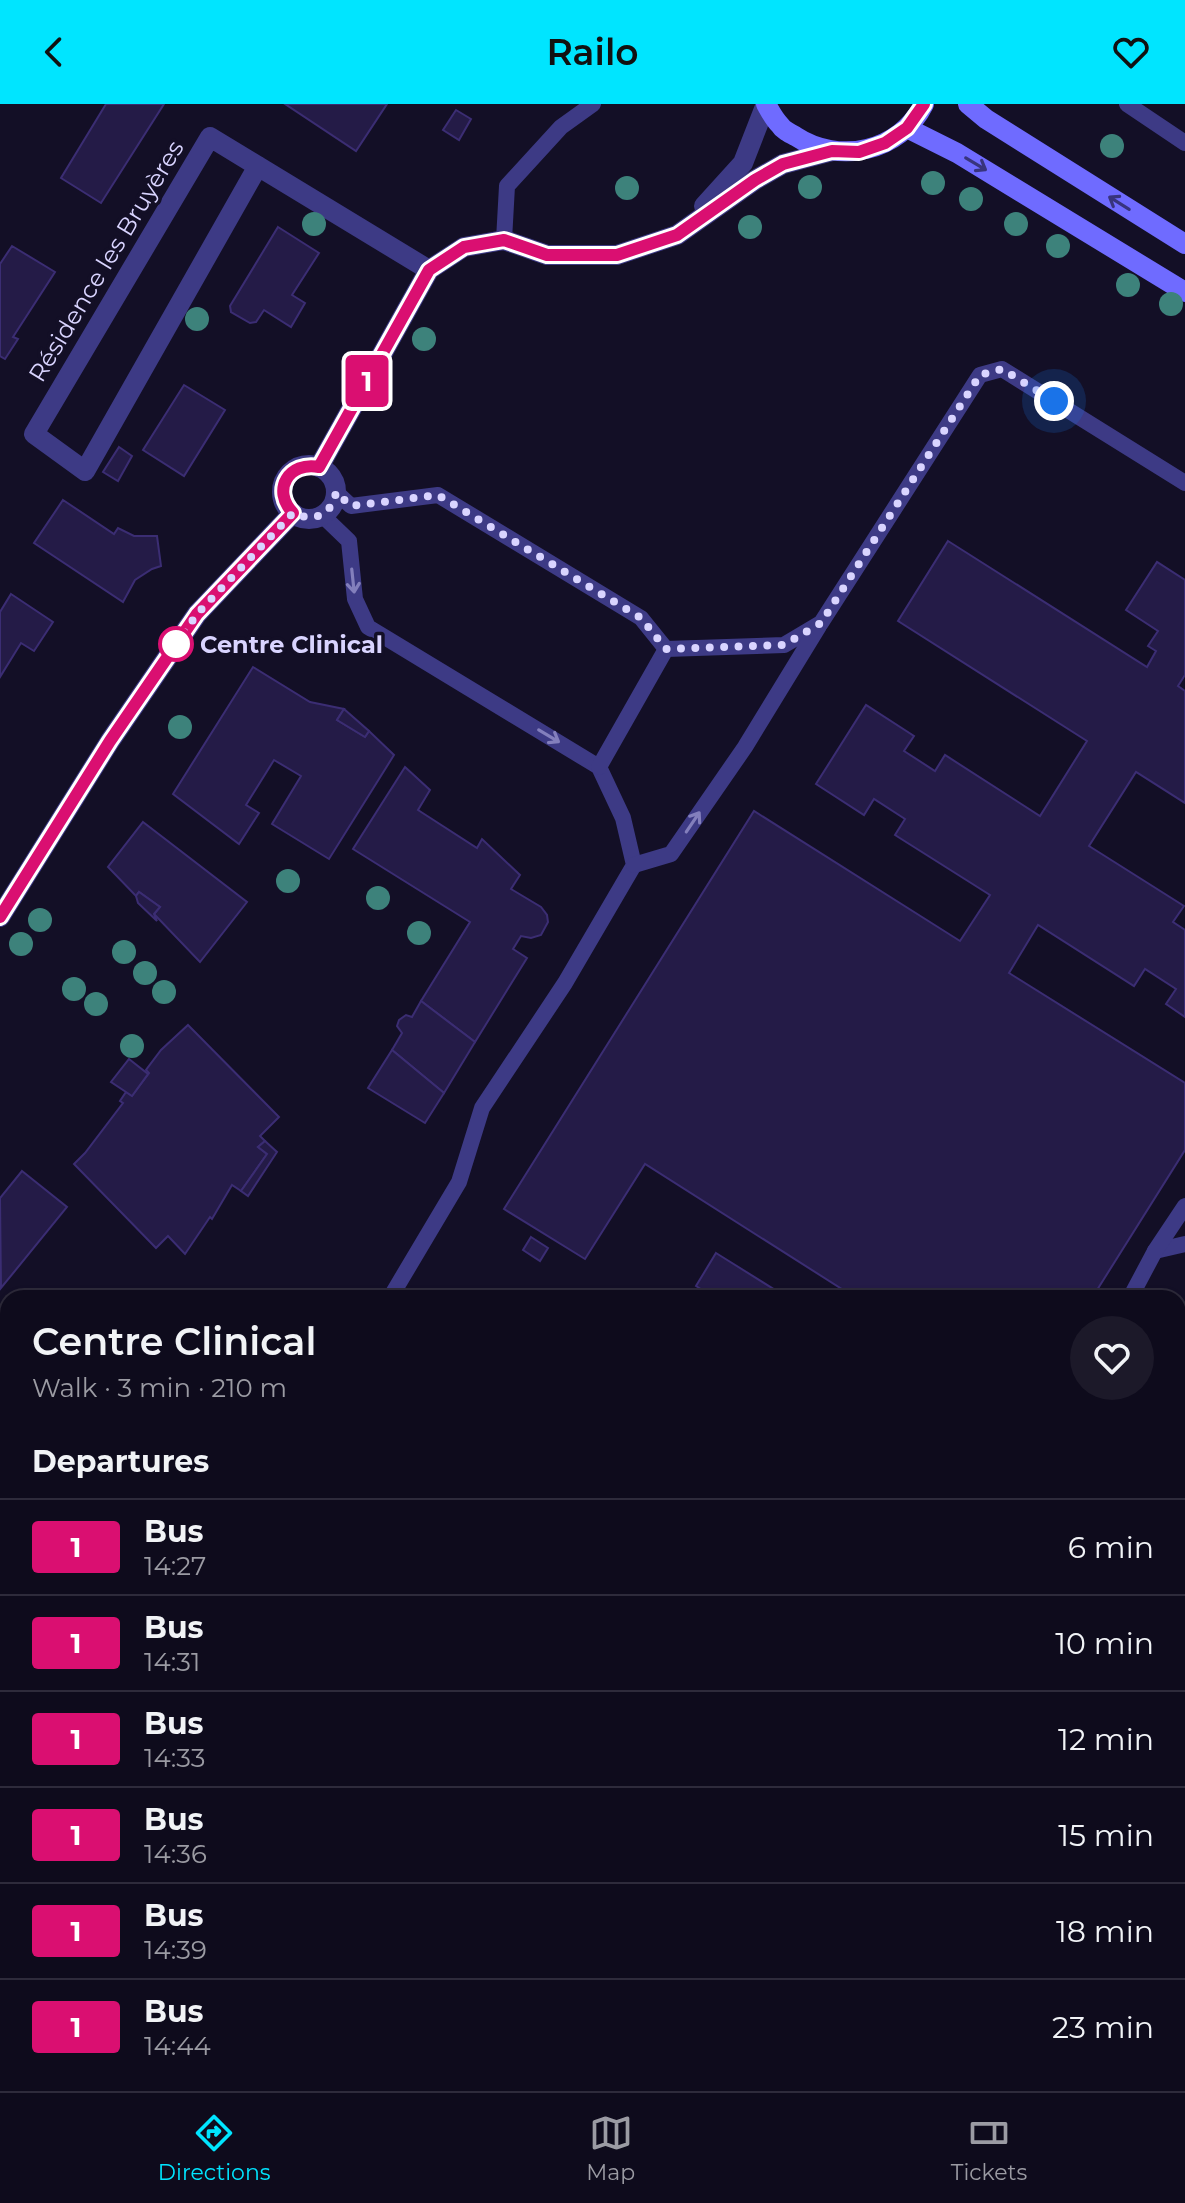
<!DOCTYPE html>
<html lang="en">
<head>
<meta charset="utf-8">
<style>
  :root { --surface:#0e0b1c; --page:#1c1929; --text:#f1f3f6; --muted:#9b9ba3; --line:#2e2b3b; --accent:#00e5ff }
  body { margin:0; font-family:Montserrat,sans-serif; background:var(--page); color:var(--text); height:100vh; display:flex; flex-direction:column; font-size:30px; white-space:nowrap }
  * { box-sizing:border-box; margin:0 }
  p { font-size:26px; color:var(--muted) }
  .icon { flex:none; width:44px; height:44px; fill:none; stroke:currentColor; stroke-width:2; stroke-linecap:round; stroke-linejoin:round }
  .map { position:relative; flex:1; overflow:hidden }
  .panel { position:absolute; left:0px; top:1186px; width:1186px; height:802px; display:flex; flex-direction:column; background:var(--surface); border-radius:24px 24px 0 0; box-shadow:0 2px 6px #0004,0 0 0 2px var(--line) }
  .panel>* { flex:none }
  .badge { padding:0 16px; border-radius:6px; font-size:28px; line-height:52px }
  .you { position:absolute; width:40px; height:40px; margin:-20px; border:6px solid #fff; border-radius:50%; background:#1a73e8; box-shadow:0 0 0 12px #1a73e833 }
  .map>.badge { position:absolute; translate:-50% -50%; box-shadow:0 0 0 4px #fff }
  h2 { padding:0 32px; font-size:30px; line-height:72px }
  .round { display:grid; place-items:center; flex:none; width:84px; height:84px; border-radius:42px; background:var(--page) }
  .overview { display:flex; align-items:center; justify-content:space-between; height:136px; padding:0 32px }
  h1 { font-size:38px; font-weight:600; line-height:60px }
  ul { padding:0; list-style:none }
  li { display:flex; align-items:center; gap:24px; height:96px; padding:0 32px; border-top:2px solid var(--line) }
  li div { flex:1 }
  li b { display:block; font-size:30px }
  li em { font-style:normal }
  li .badge { min-width:88px; font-weight:700; text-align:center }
  header { display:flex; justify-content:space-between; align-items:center; height:104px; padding:0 32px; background:var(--accent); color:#111; font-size:36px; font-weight:600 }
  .tabs { display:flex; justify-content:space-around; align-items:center; height:112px; border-top:2px solid var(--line); background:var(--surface); font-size:22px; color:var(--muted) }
  .tabs a { display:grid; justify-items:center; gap:4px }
  .tabs .current { color:var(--accent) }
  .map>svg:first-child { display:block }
  .grass { fill:#12302f }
  .forest { fill:url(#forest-firs) }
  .building { fill:#241b47; stroke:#3b2d73; stroke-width:2 }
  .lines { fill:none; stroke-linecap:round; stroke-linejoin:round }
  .service { stroke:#3d3a85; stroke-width:16 }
  .minor { stroke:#3d3a85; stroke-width:20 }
  .secondary { stroke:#6f6bff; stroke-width:20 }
  .tree { fill:#3d827b }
  .oneway { stroke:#38347d }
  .oneway2 { stroke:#837fbc }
  .line-casing { stroke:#fff; stroke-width:18 }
  .line { stroke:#da0f71; stroke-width:12 }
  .walk { stroke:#d9d4ff; stroke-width:8; stroke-dasharray:0 14.4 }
  .stop-dot { fill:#fff; stroke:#da0f71; stroke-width:4 }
  .labels { text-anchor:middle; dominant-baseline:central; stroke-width:7; stroke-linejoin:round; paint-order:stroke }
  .street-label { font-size:24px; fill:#d9d4ff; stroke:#130f26 }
  .stop-label { font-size:24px; font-weight:bold; fill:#d9d4ff; stroke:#130f26; text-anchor:start }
</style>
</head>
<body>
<header><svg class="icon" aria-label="back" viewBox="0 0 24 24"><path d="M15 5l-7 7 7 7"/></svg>Railo<svg class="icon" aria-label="heart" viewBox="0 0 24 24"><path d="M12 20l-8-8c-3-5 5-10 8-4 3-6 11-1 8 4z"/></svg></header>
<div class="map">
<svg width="1185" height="1987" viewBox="0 0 1185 1987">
  <defs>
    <pattern id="forest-firs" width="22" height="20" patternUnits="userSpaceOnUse" patternTransform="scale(2)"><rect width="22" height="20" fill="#12302f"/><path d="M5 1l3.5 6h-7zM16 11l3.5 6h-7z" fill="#344d4e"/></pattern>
  </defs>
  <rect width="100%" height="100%" fill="#130f26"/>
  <path class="grass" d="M6,1455l2,525h110l-5,7h-113v-523z"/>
  <path class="forest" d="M1185,1197v190l-7,8v-192z"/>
  <g class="building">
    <path d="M106,0h58l-63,99 -40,-25z"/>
    <path d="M285,0h102l-31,47z"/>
    <path d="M456,6l15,9 -12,21 -16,-10z"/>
    <path d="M278,123l41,26 -27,42 13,8 -14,24 -27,-17 -8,12 -6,1 -19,-11 -1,-6z"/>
    <path d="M12,142l43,26 -42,65 5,2 -13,20 -5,-3v-92z"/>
    <path d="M184,281l41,25 -41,66 -41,-26z"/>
    <path d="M119,343l13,9 -14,25 -15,-9z"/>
    <path d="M63,396l51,34 4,-6 16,8h23l4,30 -9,3 -17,11 -12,22 -89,-59z"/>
    <path d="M948,437l199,126 9,-16 -8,-5 10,-15 -32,-21 31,-48 28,18v95l-7,11 7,5v112l-49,-31 -47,74 95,60 -11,16 12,8v87l-19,-13 10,-15 -31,-20 -11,17 -96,-61 -29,48 176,110v67l-93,148h-236l-211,-134 -60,95 -81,-50 250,-398 206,130 30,-46 -95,-60 10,-16 -31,-20 -10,16 -48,-31 50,-79 48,31 -10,15 31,20 10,-16 95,61 47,-75 -189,-120z"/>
    <path d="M11,490l42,28 -19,29 -13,-8 -21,34v-65z"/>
    <path d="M253,563l57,35 34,7 -7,11 28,17 4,-6 25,24 -65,104 -57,-35 29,-48 -27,-16 -28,45 13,8 -20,31 -66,-50z"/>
    <path d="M344,605l25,22 -4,6 -28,-17z"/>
    <path d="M405,663l25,23 -12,20 59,38 5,-9 38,36 -9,14 30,18 6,8 1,7 -7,13 -10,3 -10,-2 -8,13 14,9 -52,84 -54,-41 49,-79 -117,-73z"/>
    <path d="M143,718l104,80 -47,60 -46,-48 6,-7 -21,-15 -3,4 -28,-29z"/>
    <path d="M139,788l21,15 -6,7 3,7 -19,-18 -2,-7z"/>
    <path d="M421,897l54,41 -31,51 -52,-43 10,-17 -5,-7 2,-6 7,-5 6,2z"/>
    <path d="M188,921l91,92 -19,19 5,5 -7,6 9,7 -26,37 -9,-6 -20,34 -2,-2 -25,37 -17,-18 -12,12 -82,-84 11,-11 38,-50 -3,-2 6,-9 6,4 17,-23 -3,-3 15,-20z"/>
    <path d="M392,946l52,43 -19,30 -57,-35z"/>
    <path d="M129,955l19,15 -16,22 -21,-14z"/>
    <path d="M265,1037l12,11 -29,44 -7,-5 26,-37 -9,-7z"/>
    <path d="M22,1067l45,36 -66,81 -1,-90z"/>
    <path d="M531,1133l17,11 -8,13 -17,-11z"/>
    <path d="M716,1149l72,45h-73l-19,-12z"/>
  </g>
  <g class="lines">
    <g class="service">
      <path d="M1127,0l58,39"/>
      <path d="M504,136l3,-54 54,-59 32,-23"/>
      <path d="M336,388l15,14 87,-11 203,123 25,31"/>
      <path d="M322,411l27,26 6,58 13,28 231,140 24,51 11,47 -69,118 -83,125 -23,74 -69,116"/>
      <path d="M666,545l118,-4 37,-22 159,-248 22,-6 183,114"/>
      <path d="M599,663l67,-118"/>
      <path d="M634,761l37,-11 74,-107 74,-121"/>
      <path d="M1155,1147l30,-7"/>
      <path d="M1130,1194l25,-47 30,-45"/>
      <path d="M0,1417l8,10"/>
    </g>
    <g class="minor">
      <path d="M258,62l-173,305 -51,-37 176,-297 219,133"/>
      <path d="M704,102l39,-43 23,-59"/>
      <circle cx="309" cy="388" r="27"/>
      <path d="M319,363l110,-197 35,-23 40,-7 43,15h70l60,-20 78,-55 28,-16 49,-13"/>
      <path d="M0,813l110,-176 87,-127 96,-101"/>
    </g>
    <g class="secondary">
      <path d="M766,0c4,7 8,15 14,21 3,5 9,8 15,11 44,29 105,16 129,-32"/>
      <path d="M968,0l18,15 199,125"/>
      <path d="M907,24l50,25 228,139"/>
    </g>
  </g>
  <g class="tree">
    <circle cx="1112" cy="42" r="12"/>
    <circle cx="933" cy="79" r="12"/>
    <circle cx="810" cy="83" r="12"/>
    <circle cx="627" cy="84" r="12"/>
    <circle cx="971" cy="95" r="12"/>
    <circle cx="314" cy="120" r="12"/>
    <circle cx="1016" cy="120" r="12"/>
    <circle cx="750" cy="123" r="12"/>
    <circle cx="1058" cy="142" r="12"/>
    <circle cx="1128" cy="181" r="12"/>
    <circle cx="1171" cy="200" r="12"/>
    <circle cx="197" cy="215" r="12"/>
    <circle cx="424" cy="235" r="12"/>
    <circle cx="180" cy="623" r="12"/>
    <circle cx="288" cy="777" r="12"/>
    <circle cx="378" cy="794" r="12"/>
    <circle cx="40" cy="816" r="12"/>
    <circle cx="419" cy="829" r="12"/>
    <circle cx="21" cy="840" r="12"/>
    <circle cx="124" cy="848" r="12"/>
    <circle cx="145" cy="869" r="12"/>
    <circle cx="74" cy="885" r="12"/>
    <circle cx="164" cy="888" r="12"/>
    <circle cx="96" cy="900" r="12"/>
    <circle cx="132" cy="942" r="12"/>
  </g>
  <defs><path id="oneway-shaft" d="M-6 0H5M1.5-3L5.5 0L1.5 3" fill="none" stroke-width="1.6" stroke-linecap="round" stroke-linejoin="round" transform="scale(2)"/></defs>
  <g class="oneway">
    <use href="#oneway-shaft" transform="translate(976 60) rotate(31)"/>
    <use href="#oneway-shaft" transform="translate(1119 99) rotate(-148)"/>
  </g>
  <g class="oneway2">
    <use href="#oneway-shaft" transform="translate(353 477) rotate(84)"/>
    <use href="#oneway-shaft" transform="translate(549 632) rotate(31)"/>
    <use href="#oneway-shaft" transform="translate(693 718) rotate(-56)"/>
  </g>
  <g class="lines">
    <defs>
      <path id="line" d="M0,813l110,-176 87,-127 96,-101c-22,-23 -4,-52 26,-46l110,-197 35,-23 40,-7 43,15h70l60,-20 78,-55 28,-16 49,-13 27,1 26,-9 22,-15 17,-24"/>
    </defs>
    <use href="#line" class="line-casing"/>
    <use href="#line" class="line"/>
    <path class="walk" d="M176,540l21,-30 96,-101c21,10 39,2 43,-21l15,14 87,-11 203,123 25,31 118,-4 37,-22 159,-248 22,-6 52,32"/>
  </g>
  <circle class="stop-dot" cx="176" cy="540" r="16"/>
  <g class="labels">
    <g class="street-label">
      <text transform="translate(106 157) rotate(-59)">Résidence les Bruyères</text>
    </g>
    <g class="stop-label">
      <text x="200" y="540">Centre Clinical</text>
    </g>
  </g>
</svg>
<div class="you" style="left:1054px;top:297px"></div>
<b class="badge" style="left:367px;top:277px;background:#da0f71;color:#fff">1</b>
<section class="panel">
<div class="overview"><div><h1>Centre Clinical</h1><p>Walk · 3 min · 210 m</p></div><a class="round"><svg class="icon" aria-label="heart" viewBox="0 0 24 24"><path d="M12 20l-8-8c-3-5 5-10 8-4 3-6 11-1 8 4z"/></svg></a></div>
<h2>Departures</h2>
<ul>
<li><span class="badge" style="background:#da0f71;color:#fff">1</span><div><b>Bus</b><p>14:27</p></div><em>6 min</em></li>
<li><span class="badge" style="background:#da0f71;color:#fff">1</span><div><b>Bus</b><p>14:31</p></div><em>10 min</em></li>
<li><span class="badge" style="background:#da0f71;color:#fff">1</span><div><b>Bus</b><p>14:33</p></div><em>12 min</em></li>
<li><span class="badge" style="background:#da0f71;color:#fff">1</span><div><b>Bus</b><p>14:36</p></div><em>15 min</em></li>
<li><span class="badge" style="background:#da0f71;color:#fff">1</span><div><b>Bus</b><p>14:39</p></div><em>18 min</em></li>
<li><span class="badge" style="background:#da0f71;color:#fff">1</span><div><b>Bus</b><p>14:44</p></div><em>23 min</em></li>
</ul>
</section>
</div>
<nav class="tabs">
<a class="current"><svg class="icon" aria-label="directions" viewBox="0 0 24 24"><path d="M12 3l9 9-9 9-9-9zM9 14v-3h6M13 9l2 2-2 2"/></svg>Directions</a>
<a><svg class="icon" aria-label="map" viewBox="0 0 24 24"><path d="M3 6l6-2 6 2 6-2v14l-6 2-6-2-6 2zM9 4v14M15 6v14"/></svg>Map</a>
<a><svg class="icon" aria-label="tickets" viewBox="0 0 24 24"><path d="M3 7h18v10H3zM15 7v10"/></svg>Tickets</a>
</nav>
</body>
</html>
